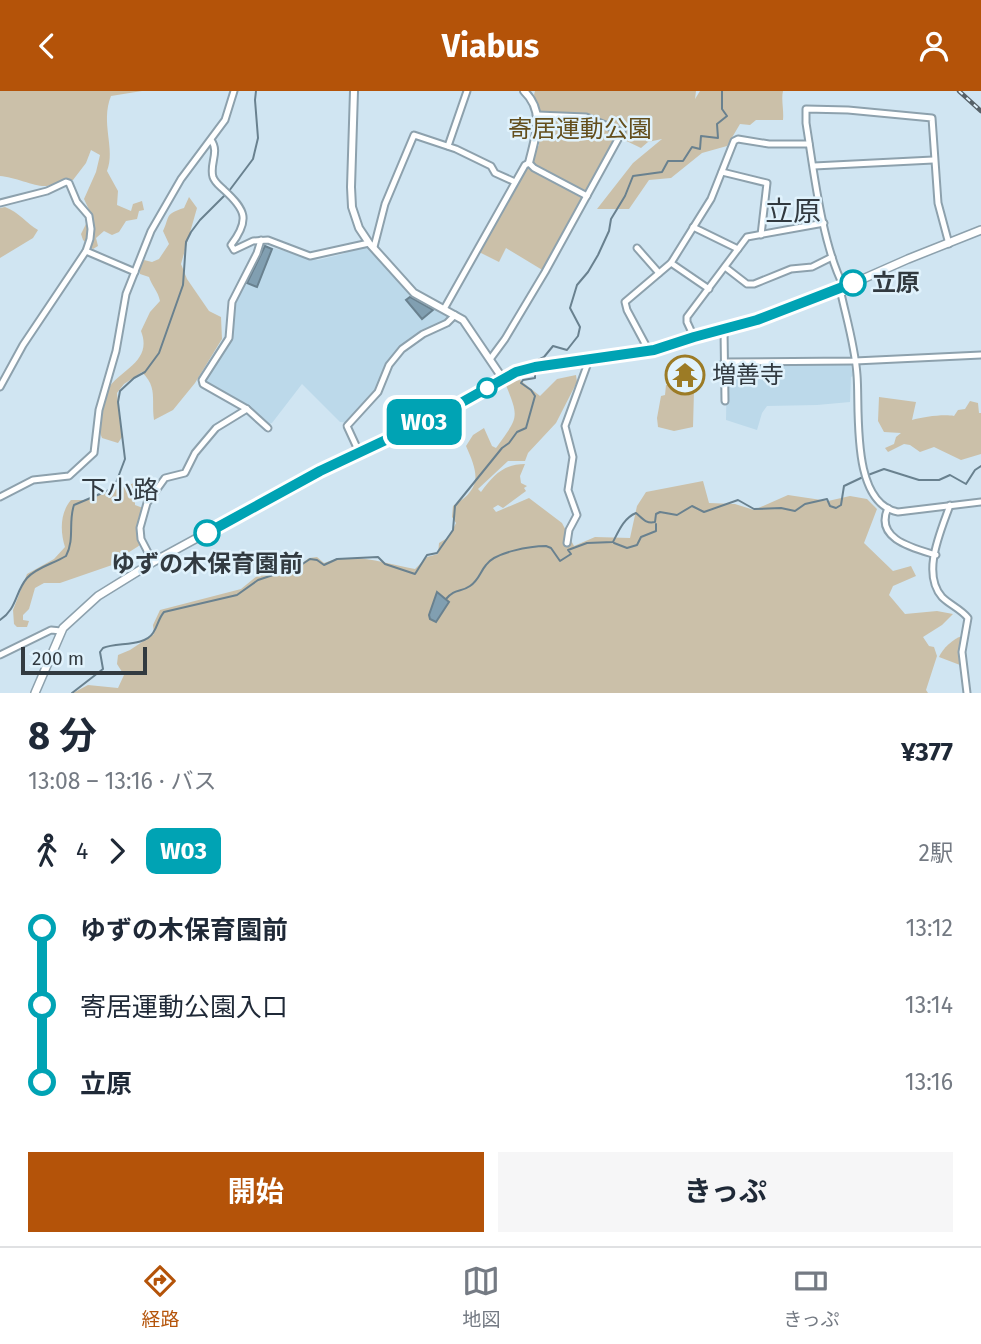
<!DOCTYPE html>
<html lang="ja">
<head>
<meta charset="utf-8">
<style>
  :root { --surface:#fff; --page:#f6f6f7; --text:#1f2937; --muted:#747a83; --line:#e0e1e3; --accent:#b45309 }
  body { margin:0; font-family:"Fira Sans","Noto Sans JP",sans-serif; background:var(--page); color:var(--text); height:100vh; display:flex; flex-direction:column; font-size:26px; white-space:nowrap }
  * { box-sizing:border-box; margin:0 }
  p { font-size:23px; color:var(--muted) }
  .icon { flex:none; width:38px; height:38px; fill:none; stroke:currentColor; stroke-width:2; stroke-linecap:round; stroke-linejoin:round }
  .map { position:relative; height:602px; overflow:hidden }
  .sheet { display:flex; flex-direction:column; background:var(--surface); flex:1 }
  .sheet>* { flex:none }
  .badge { padding:0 14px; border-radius:10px; font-size:24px; line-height:46px }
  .scale { position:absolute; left:21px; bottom:18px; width:126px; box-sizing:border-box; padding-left:7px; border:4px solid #323a40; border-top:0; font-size:19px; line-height:24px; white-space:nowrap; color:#323a40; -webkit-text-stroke:5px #e0f2fc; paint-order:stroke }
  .map>.badge { position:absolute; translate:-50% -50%; box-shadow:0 0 0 4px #fff }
  .legs { display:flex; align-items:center; gap:10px; height:77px; padding:0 28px; font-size:23px }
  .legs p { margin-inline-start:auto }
  .summary { display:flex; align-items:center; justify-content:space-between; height:119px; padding:0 28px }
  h1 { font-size:38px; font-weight:700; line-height:52px }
  .cta { display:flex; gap:14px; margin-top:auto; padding:14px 28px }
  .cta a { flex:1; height:80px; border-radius:0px; background:var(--accent); color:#fff; font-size:28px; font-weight:700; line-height:80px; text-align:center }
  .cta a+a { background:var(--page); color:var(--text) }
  ul { padding:0 28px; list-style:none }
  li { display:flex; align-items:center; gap:24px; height:77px; font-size:26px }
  li i { display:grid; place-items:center; width:10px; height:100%; margin:0 9px; background:currentColor }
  li i::after { content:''; width:18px; height:18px; margin:-9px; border:5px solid; border-radius:50%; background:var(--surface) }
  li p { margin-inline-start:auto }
  li:first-child i { background:linear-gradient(#0000 50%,currentColor 0) }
  li:last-child i { background:linear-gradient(currentColor 50%,#0000 0) }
  header { display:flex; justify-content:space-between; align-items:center; height:91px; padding:0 28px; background:var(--accent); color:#fff; font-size:32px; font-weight:700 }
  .dock { display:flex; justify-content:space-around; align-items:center; height:98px; border-top:2px solid var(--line); background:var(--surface); font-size:19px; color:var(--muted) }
  .dock a { display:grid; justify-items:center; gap:4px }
  .dock .selected { color:var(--accent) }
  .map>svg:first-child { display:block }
  .built { fill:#bcd9ea }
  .green { fill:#cbc0a9 }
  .water { fill:#819fb1; stroke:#69818f; stroke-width:2 }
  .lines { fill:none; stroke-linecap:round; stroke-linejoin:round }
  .stream { stroke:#69818f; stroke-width:2 }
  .minor-casing { stroke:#8da1ad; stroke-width:9 }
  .tertiary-casing { stroke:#8da1ad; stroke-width:10 }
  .secondary-casing { stroke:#8da1ad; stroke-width:10 }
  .minor { stroke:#fff; stroke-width:5 }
  .tertiary { stroke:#fff; stroke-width:6 }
  .secondary { stroke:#fff; stroke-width:7 }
  .rail-casing { stroke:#566168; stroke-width:4.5 }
  .rail { stroke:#e0f2fc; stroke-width:2; stroke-dasharray:5; stroke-linecap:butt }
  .line-1-casing { stroke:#fff; stroke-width:16 }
  .line-1 { stroke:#00a3b4; stroke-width:10 }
  .stop-1-dot { fill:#fff; stroke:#00a3b4; stroke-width:3.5 }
  .labels { text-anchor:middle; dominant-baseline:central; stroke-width:5; stroke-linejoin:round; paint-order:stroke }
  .park-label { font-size:24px; fill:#634e1c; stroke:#e0f2fc }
  .stop-label { font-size:24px; font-weight:bold; fill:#323a40; stroke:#e0f2fc; text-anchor:start }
  .poi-label { font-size:24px; fill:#323a40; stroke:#e0f2fc; text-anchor:start }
  .neighbourhood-label { font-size:26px; fill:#323a40; stroke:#e0f2fc }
  .quarter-label { font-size:28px; fill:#323a40; stroke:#e0f2fc }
</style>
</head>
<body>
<header><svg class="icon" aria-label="back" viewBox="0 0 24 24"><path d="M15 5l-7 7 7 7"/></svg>Viabus<svg class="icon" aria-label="person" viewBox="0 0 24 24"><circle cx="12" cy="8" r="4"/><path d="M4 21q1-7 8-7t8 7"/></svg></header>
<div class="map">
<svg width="981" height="602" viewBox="0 0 981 602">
  <rect width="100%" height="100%" fill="#d0e5f2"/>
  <g class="built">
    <path d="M266,155l52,14 25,-6 16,-7 14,1 34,41 43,27v2l-51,32 -11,13 -10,26 -28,34 -10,-1 -38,-38 -30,39 -3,1 -64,-43 26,-39 3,-39 28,-56z"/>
    <path d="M850,271l3,14 -2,1 -1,25 -33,3 -50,1 -5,7 -5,17 -31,-10 1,-56z"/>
  </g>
  <g class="green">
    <path d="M0,0h142l-31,5c-11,27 5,53 -4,75l11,20 -1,14 14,6 2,-7 9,-3 2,9 -5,1 -2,8 -11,2 -7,11 -7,3 -8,-4 -8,7 2,8 -5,3 -10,-9 -2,-6 10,-20 -7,-15 12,-27 4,-17 -9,-5 -5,13 -13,17c-17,-1 -16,5 -28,6 -8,1 -31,-9 -45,-10z"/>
    <path d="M535,0h161l-1,8 5,-8h83c-2,9 1,19 0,29h-27l-6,5 -10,-1 -13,22 -25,7 -31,25 -22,2 -20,29h-32l36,-46 29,-24 -14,3 -7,6 -23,-11 -74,134 -38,-23 -7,14 -20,-10 60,-107 1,-34 -6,-16z"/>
    <path d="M189,106l8,11 -16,56 6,15 22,32 12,6 1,22 -27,44 -22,27 -19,10c-3,-21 4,-32 -12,-48l-18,12 -7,9 5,44 -4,6 -16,-5c-3,-7 -2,-14 -1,-21 1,-9 2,-20 7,-28 12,-20 45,-27 33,-58l9,-19 10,-11c-2,-10 -8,-15 -11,-24l-9,-3v-8l4,-6 8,2 7,-3 10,-15 -6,-13c7,-14 1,-17 21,-23z"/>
    <path d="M5,116c14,5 21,16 33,23l-5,8 -33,20v-50z"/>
    <path d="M576,284l1,7 -21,41 -28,30 -3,8h-17l-30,28 3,3c12,-16 22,-28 44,-28l-5,12 1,7 6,3 -3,2 2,3 -23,17 -5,-3 -5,3 3,4 33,-14 33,25 12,23 21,-9 35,1 7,-32 9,-14 57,-11 6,22 26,1 19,6 34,-15 40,6 22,-5 17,3 10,10 -13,34 29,28 18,-5 5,10 -23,10 -4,9 16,19 32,-3 16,3 -11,11 -19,12 6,9 5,1 3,9 -11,34 2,3h-855l15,-8 30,3 6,-13 -7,-11 1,-9 12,-5 24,-16 -1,-9 7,-15 81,-21 16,-13 20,-7h17l15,-11 8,-1 7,6c29,-12 62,1 91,6l12,-12 11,-3 1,-11 10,-6 7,-14 -4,-6 1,-11c29,-18 26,-31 13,-60l7,-11 11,-7 8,18 4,2c22,-31 24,-29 9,-65l15,-3 20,16 17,-17z"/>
    <path d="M666,294l20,2 8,4 -1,36 -19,4 -16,-4 -1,-9 4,-22 4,-1z"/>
    <path d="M879,306l37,5 -4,18c11,-3 31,-6 42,-4l4,-6 7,-1 5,-8 8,2 1,10h2v41l-20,6 -27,-13 -14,5 -10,-7 -6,-1 -16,8 -3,-4 9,-4 2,-7 5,-4 -17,-1 -6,-11z"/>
    <path d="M137,391l3,3v6l-5,5v9l8,3 -5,20 3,16c-9,8 -20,10 -26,20l-55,19h-16l-9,5 -6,21 -6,6v5l6,1 -2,6h-10l-3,-3 -1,-14 14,-36 27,-15 11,-12c-5,-16 -5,-34 6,-47h13z"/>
    <path d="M962,545l-2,29 -21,-8c3,-8 15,-19 23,-21z"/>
  </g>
  <g class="water">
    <path d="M265,155l7,3 -15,38 -10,-4z"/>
    <path d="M410,206l23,13 -11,9 -16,-19z"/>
    <path d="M437,501l12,10 -13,20 -6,-3 -1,-4z"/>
  </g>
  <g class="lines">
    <g class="stream">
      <path d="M534,271l10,-5 9,-11 14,4 11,-14 2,-9 -10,-19 7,-23 11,-13 10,-17 11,-24 2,-12 14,-23 8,-20 29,-4 6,-11h15l9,-14 8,2 1,-13 17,2 -1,-14 10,-8 -5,-7v-18"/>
      <path d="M868,384l16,-6 35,11h20l11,-5 16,9 9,-14 6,-4"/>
      <path d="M614,452l13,5 10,-3 4,-8 15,-6v-7"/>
      <path d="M446,508c9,-11 14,-6 24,-13 9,-6 10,-14 16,-21 9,-13 45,-19 60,-19l5,2 9,13 11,-7 -3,-4 19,-7 26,-1c6,-12 11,-24 23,-29 7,6 10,11 19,9l1,-8 4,-2 17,3 15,-9 12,6 34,-12 16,9 27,-1 14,3 10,-7 22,-5 3,7 6,2 5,-3 3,-19 19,-9"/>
      <path d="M0,529c17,-11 15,-28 27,-42 10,-11 26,-14 39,-22 9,-17 2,-34 8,-51l40,-17 11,-29 -7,-57 2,-11 14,-13 11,-6 14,-19 24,-68 3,-43 5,-10 9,-12 29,-29 24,-32 5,-21 -3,-38 1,-9"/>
      <path d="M72,602l31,-24 -3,-17 3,-4c14,-6 41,-1 50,-15 5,-7 5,-14 11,-21l73,-17 21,-15 15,-5 19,-4 18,-12 7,1 7,5 13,-6 41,-2 7,7 30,10 12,-19 10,-2 16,-23 2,-24 47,-58 7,-5 8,-11 9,-4 9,-32 -4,-6 -10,-7 2,-3 12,-2v-8"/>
    </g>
    <defs>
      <g id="minor">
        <path d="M211,49c9,12 -2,24 2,37 2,6 7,9 11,13 22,20 26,30 7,55l3,5 19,-9 15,-1 42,16 59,-13"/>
        <path d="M448,55l19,-55"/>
        <path d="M814,75l119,-6"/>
        <path d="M722,81l45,11 -6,52"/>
        <path d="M0,112l47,-12 19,-9 3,1 8,19 12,14 2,13 -1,10 -4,12 -63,94 -23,42"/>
        <path d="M693,136l45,22"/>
        <path d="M261,149l-4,13 -25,49 -3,36 -27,42 1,4 44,25 21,19"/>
        <path d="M374,156l11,-43 29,-69 42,14 35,17 4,7 20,9"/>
        <path d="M637,157l22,25"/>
        <path d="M86,160l49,21"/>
        <path d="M671,172l38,26"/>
        <path d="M725,176l22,17h7l37,-15 21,-2 20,-10"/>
        <path d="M844,196c-22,-42 -30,-115 -38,-164v-14l42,1 84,8 6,85 11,41"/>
        <path d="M840,198c6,28 15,57 17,86 3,34 -7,128 41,137l83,-10"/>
        <path d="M444,218l81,-144 4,-2 5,5 53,28"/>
        <path d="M724,239l1,71"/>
        <path d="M694,246l-7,-15v-5l60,-80 77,-14"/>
        <path d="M649,260l-22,-41 -2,-8 46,-39 40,-64 23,-58 4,-2 31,5h40"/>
        <path d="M491,267l14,-19 40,-67 77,-140 -36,-15 -48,-2"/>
        <path d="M724,271l131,-1 126,-6"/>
        <path d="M359,361l-12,-26 31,-34 11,-27 13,-16 21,-15 24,-11 8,-8"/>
        <path d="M0,406l33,-17 36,-4 25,-23 5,-43 17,-59 10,-57 25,-63 30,-52 44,-59 9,-29"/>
        <path d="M950,414c-9,26 -29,68 -8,92 8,8 19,12 26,21l-6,34 5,41"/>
        <path d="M888,417c-14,31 25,40 48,47"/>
        <path d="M567,452l2,-13 8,-15 -9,-25 5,-33 -8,-31 24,-66"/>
        <path d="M153,471l-12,-23 -1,-11 7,-25 18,-25 20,-5 10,-20 21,-25 31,-19"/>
        <path d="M0,564l51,-25 10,1"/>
      </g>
      <g id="tertiary">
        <path d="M354,0l-3,96 1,20 7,21 10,15 45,50 49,27 40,59"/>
        <path d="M524,0c22,21 11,46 5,72"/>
      </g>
      <path id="secondary" d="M35,602l28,-65 35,-32 55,-34 167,-91 121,-57 68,-39 26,-8 114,-16 108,-31 83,-31 68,-30 73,-29"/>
    </defs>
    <use href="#minor" class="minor-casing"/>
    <use href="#tertiary" class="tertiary-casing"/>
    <use href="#secondary" class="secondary-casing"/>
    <use href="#minor" class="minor"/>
    <use href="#tertiary" class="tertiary"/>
    <use href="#secondary" class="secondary"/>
    <defs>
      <path id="rail" d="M959,0l22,20"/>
    </defs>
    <use href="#rail" class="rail-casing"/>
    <use href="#rail" class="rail"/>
  </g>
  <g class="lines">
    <defs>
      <path id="line-1" d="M207,442l113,-62 121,-57 75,-42 19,-5 119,-17 40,-13 63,-17 96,-37"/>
    </defs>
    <use href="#line-1" class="line-1-casing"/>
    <use href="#line-1" class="line-1"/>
  </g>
  <defs>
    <symbol id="temple-ring" viewBox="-11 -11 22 22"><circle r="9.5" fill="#e0f2fc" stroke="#9c7b25" stroke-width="1.5"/><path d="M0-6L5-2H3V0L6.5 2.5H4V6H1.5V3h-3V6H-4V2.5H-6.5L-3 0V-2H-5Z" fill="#9c7b25"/></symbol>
  </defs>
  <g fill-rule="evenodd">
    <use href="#temple-ring" x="663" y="262" width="44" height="44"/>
  </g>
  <g class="stop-1-dot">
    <circle cx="853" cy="192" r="12"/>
    <circle cx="487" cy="297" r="9"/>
    <circle cx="207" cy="442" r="12"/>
  </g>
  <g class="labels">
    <g class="park-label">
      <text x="580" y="38">寄居運動公園</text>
    </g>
    <g class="stop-label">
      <text x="872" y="192">立原</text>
      <text x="207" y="473" text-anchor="middle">ゆずの木保育園前</text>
    </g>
    <g class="poi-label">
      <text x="712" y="284">増善寺</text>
    </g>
    <g class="neighbourhood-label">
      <text x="120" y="399">下小路</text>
    </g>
    <g class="quarter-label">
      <text x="793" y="120">立原</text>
    </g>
  </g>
</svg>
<div class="scale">200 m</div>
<b class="badge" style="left:424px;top:331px;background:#00a3b4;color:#fff">W03</b>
</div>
<section class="sheet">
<div class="summary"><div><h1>8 分</h1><p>13:08 – 13:16 · バス</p></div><b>¥377</b></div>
<div class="legs"><svg class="icon" aria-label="walk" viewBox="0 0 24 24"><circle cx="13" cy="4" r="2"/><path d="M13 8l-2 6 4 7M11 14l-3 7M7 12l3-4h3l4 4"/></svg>4<svg class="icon" aria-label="forward" viewBox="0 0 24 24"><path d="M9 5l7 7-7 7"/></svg><b class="badge" style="background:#00a3b4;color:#fff">W03</b><p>2駅</p></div>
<ul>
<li><i style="color:#00a3b4"></i><b>ゆずの木保育園前</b><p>13:12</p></li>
<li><i style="color:#00a3b4"></i><span>寄居運動公園入口</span><p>13:14</p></li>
<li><i style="color:#00a3b4"></i><b>立原</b><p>13:16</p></li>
</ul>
<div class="cta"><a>開始</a><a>きっぷ</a></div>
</section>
<nav class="dock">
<a class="selected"><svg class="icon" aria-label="directions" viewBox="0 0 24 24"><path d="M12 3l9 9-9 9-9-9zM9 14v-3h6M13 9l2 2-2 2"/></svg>経路</a>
<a><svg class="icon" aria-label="map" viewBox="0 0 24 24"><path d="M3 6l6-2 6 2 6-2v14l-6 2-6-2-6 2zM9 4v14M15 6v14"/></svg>地図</a>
<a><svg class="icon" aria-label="tickets" viewBox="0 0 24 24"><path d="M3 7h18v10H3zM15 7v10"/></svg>きっぷ</a>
</nav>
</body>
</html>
